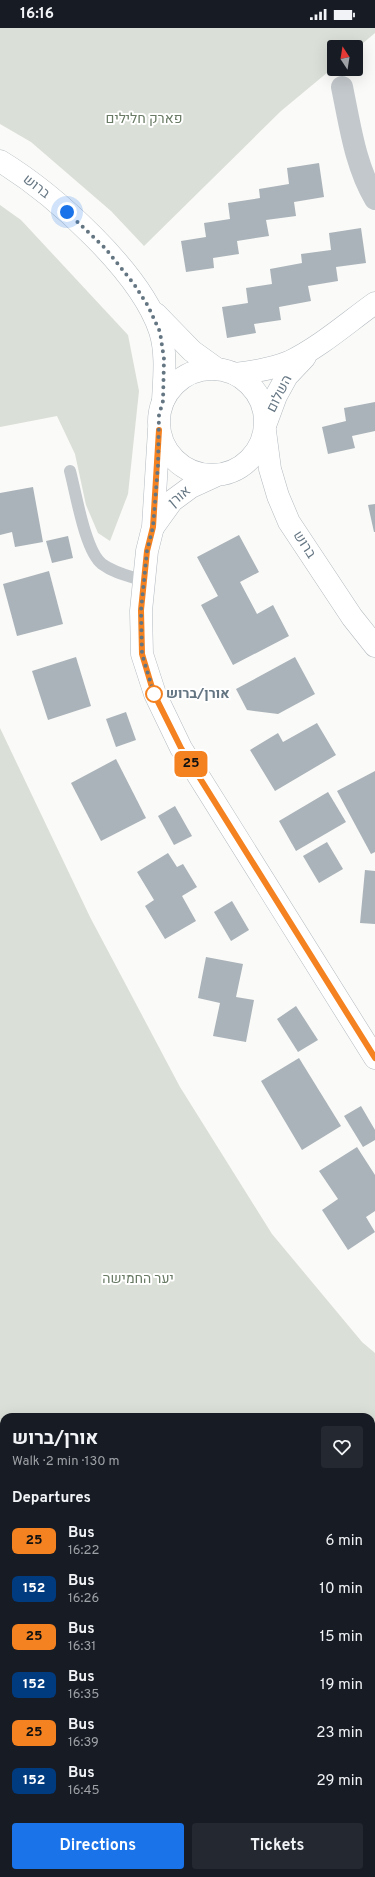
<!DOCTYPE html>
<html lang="en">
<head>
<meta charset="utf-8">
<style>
  :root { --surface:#171b24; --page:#242831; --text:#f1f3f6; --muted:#9ea1a6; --accent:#1a73e8 }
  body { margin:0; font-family:Overpass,Heebo,sans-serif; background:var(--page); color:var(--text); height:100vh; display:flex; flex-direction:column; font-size:15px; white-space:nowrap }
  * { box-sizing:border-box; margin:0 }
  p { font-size:13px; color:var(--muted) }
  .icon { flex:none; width:22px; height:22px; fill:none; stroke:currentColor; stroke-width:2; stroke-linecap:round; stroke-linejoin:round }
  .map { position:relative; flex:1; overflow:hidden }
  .sheet { position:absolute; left:0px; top:1385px; width:375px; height:464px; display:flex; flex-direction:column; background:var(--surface); border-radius:12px 12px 0 0; box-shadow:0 4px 16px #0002 }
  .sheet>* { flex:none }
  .badge { padding:0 8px; border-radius:6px; font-size:14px; line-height:26px }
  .needle { width:26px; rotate:348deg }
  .tools { position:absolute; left:327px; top:12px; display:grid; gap:8px }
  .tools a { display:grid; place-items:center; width:36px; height:36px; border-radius:4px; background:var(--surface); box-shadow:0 4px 16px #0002; font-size:20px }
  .you { position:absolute; width:20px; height:20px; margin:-10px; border:3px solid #fff; border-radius:50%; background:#1a73e8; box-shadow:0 0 0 6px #1a73e833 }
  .map>.badge { position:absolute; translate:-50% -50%; box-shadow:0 0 0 2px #fff }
  h2 { padding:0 12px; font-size:15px; line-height:36px }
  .round { display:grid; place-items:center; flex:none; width:42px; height:42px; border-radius:4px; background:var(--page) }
  .head { display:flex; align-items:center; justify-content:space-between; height:68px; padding:0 12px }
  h1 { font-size:19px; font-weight:700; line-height:30px }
  .action { display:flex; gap:8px; margin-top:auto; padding:8px 12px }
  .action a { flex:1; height:46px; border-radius:4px; background:var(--accent); color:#fff; font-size:16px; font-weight:700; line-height:46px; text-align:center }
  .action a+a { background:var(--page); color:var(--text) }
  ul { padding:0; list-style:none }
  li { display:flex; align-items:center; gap:12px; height:48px; padding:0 12px }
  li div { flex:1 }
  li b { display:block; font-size:15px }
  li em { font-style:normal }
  li .badge { min-width:44px; font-weight:700; text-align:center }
  .status { display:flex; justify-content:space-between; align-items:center; height:28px; padding:0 20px; background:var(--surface); direction:ltr }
  .status svg { height:11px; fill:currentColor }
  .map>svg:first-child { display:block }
  .green { fill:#dadfd7; fill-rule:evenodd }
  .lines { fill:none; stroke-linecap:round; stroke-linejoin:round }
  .stream { stroke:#bbc7cb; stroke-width:8 }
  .building { fill:#aab3b9 }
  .secondary-casing { stroke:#b3babf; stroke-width:23 }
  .lane { stroke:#c3c8cc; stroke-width:12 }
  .street { stroke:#c3c8cc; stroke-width:22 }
  .secondary { stroke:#fff; stroke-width:22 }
  .line-casing { stroke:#fff; stroke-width:9 }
  .line { stroke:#f58220; stroke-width:6 }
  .walk { stroke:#657683; stroke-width:4; stroke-dasharray:0 7.2 }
  .stop-dot { fill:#fff; stroke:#f58220; stroke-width:2 }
  .labels { text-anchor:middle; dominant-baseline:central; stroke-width:4; stroke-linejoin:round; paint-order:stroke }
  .park-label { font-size:14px; fill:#687a64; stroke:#fff }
  .street-label { font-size:14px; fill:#657683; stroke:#fff }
  .stop-label { font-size:14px; font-weight:bold; fill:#657683; stroke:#fff; text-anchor:start }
</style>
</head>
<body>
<div class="status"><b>16:16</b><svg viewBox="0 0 49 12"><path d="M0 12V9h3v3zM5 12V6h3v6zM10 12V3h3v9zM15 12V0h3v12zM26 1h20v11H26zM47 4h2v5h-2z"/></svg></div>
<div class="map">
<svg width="375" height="1849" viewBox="0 0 375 1849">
  <rect width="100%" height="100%" fill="#fafaf8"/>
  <g class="green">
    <path d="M0,0h375v5l-19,16v-2h-22v20l-53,44 -137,135 -33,-35 -80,-69 -31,-18z"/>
    <path d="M0,177l21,15 107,115 11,56 -11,103 -18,47 -12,-8 -12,-28 -11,-51 -18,-38 -57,11z"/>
    <path d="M0,700l90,189 90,170 92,147 90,108 13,11v524h-375zM4,1389h367v456h-367z"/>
  </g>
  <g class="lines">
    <g class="stream">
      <path d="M0,1520l4,5"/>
      <path d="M221,1845l2,4"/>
    </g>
  </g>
  <g class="building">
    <path d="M319,135l5,34 -30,5 2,14 -30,4 3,16 -32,5 2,13 -26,4 1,10 -28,4 -5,-31 25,-4 -2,-14 26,-4 -2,-16 32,-5 -1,-9 30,-5 -2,-16z"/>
    <path d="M361,200l5,35 -30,4 2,14 -30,5 3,15 -32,6 2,13 -27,4 2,9 -29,5 -5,-31 26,-4 -2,-15 26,-4 -2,-15 32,-6 -1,-9 30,-4 -2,-17z"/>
    <path d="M375,374v29l-23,5 3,12 -27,6 -6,-27 24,-6 -2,-13z"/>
    <path d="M33,459l10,55 -28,5 -3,-15 -12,3v-42z"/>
    <path d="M375,476v28h-1l-6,-27z"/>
    <path d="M239,507l20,37 -19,10 17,32 16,-9 16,31 -56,29 -32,-60 17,-9 -21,-39z"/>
    <path d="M68,508l5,22 -21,5 -6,-22z"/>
    <path d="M49,543l14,53 -46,12 -14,-52z"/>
    <path d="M76,629l15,49 -43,14 -16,-49z"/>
    <path d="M295,629l20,37 -37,20 -31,-4 -11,-21z"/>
    <path d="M126,684l10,28 -20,7 -10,-28z"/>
    <path d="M317,695l19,32 -61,36 -25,-41 28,-17 5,9z"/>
    <path d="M116,731l30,59 -45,23 -30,-58z"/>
    <path d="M375,743v81l-4,2 -34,-63z"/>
    <path d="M328,764l18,30 -50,29 -17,-30z"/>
    <path d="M175,778l17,30 -18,9 -16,-29z"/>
    <path d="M327,814l16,27 -24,14 -16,-27z"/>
    <path d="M168,825l9,14 6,-3 14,23 -15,9 14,25 -31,18 -20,-33 9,-6 -17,-28z"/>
    <path d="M365,842l10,1v53l-15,-1z"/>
    <path d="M232,873l17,29 -18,11 -17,-29z"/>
    <path d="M206,929l37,7 -7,33 18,3 -8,42 -33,-6 7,-33 -22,-5z"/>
    <path d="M296,978l22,34 -20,12 -21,-33z"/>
    <path d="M299,1030l42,68 -39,24 -41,-69z"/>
    <path d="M361,1078l14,24v10l-12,7 -19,-31z"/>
    <path d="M357,1119l18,28v36l-9,6 9,15 -27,18 -26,-40 16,-11 -19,-28z"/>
  </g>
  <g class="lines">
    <defs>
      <g id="secondary">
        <path d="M0,133c54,33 140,110 160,170 7,22 4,48 3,70"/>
        <path d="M156,286l36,37 25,18"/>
        <circle cx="212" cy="394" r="53"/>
        <path d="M235,346c18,-2 37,-5 54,-12 31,-15 58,-39 86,-59"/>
        <path d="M266,395l10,-27 11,-20 18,-19"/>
        <path d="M159,402l-6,97 -6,24 -6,60 1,43 13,40 26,54 194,310"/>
        <path d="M265,403l5,38 8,27 11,26 63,95 23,29"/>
        <path d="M154,498l18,-25 19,-14 24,-11"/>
      </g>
    </defs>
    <use href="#secondary" class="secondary-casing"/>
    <path class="lane" d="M70,443c6,22 15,80 32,93 12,9 27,12 42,17"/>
    <path class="street" d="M342,59c8,38 13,78 33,112"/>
    <use href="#secondary" class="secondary"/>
  </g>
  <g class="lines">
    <defs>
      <path id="line" d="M159,402l-6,97 -6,24 -6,59 1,44 12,40 27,54 194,310"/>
    </defs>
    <use href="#line" class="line-casing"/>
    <use href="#line" class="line"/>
    <path class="walk" d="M67,184l38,36 29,36 14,22 12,26 4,27 -1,42 -4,14 -1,50 -5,62 -6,24 -6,59 1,44 12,40"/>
  </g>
  <circle class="stop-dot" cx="154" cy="666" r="8"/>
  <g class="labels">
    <g class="park-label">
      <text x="144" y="91">פארק חלילים</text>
      <text x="138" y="1251">יער החמישה</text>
    </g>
    <g class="street-label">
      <text transform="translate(36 159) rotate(38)">ברוש</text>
      <text transform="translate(280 366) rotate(-63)">השלום</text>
      <text transform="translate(180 469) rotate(-40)">אורן</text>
      <text transform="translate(304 517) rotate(57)">ברוש</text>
    </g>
    <g class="stop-label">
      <text x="166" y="666">אורן/ברוש</text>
    </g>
  </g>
</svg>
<div class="tools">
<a><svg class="needle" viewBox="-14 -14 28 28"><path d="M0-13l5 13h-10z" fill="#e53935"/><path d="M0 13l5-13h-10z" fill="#9ea1a6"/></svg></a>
</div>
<div class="you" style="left:67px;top:184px"></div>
<b class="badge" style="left:191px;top:736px;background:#f58220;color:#111">25</b>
<section class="sheet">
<div class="head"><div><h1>אורן/ברוש</h1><p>Walk · 2 min · 130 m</p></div><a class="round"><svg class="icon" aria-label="heart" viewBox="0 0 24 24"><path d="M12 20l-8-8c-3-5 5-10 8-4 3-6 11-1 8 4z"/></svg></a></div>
<h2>Departures</h2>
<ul>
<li><span class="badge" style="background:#f58220;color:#111">25</span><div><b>Bus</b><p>16:22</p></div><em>6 min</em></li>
<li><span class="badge" style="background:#003b80;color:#fff">152</span><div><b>Bus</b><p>16:26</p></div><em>10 min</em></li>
<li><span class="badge" style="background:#f58220;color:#111">25</span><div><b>Bus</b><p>16:31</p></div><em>15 min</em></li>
<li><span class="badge" style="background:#003b80;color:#fff">152</span><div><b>Bus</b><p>16:35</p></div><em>19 min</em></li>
<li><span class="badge" style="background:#f58220;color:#111">25</span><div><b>Bus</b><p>16:39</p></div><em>23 min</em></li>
<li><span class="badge" style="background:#003b80;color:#fff">152</span><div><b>Bus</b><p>16:45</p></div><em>29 min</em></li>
</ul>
<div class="action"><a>Directions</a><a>Tickets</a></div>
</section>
</div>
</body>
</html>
